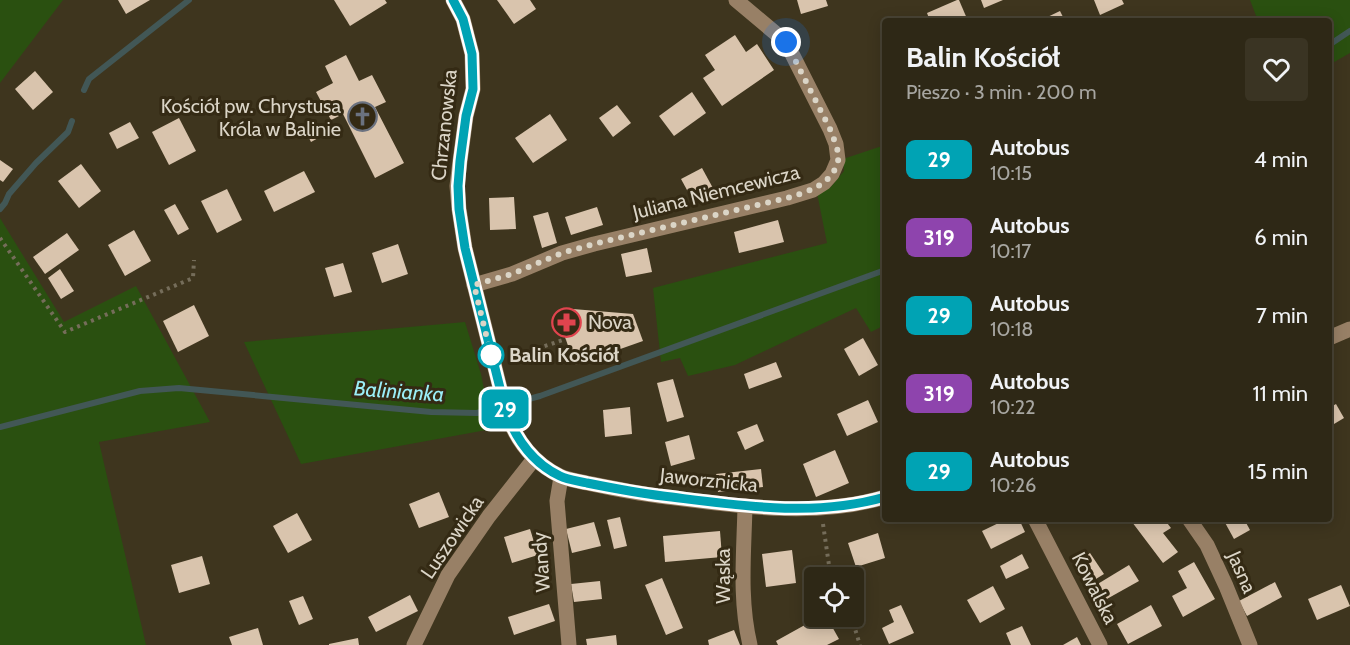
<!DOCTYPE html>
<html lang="pl">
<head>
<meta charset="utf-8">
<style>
  :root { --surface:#2e2816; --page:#3a3423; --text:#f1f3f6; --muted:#a7a6a1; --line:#494435 }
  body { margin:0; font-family:Cabin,sans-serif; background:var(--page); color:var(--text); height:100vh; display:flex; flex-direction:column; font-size:22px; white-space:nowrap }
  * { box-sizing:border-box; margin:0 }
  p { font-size:20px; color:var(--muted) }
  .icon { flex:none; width:33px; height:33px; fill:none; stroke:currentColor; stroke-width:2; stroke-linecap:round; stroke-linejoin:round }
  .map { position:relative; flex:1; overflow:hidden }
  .sheet { position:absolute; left:882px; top:18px; width:450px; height:504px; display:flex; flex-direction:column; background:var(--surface); border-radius:6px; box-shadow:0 3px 15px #0003,0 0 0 2px var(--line) }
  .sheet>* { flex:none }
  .badge { padding:0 12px; border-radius:9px; font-size:21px; line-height:39px }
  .controls { position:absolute; left:804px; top:567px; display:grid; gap:12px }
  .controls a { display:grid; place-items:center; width:60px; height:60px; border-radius:6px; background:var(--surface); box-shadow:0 3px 15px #0003,0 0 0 2px var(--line); font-size:30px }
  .you { position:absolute; width:30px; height:30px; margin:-15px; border:4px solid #fff; border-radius:50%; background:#1a73e8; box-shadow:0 0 0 9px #1a73e833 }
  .map>.badge { position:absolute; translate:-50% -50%; box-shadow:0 0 0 3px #fff }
  .round { display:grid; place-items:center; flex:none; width:63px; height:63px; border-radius:6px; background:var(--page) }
  .summary { display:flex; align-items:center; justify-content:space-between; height:102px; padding:0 24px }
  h1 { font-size:28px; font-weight:700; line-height:45px }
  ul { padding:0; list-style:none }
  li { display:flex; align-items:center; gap:18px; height:78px; padding:0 24px }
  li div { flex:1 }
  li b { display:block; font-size:22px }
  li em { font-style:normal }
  li .badge { min-width:66px; font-weight:700; text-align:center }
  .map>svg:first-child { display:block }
  .green { fill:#2a5010 }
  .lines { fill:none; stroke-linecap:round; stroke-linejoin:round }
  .stream { stroke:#425756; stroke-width:6 }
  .building { fill:#d9c4ad }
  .path { stroke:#756d5a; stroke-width:4; stroke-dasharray:3 4.5; stroke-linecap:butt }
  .minor { stroke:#988066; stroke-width:15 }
  .line-casing { stroke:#fff; stroke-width:14 }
  .line { stroke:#00a3b4; stroke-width:9 }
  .walk { stroke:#dbd5c7; stroke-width:6; stroke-dasharray:0 10.8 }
  .stop-dot { fill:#fff; stroke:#00a3b4; stroke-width:3 }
  .labels { text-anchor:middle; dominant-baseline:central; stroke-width:6; stroke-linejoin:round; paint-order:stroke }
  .poi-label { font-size:20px; fill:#dbd5c7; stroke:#342a14; text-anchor:end }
  .street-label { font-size:20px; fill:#dbd5c7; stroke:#342a14 }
  .stop-label { font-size:20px; font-weight:bold; fill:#dbd5c7; stroke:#342a14; text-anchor:start }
  .water-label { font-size:21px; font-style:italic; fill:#9beef7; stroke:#342a14 }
</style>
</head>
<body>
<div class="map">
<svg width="1350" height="645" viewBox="0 0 1350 645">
  <rect width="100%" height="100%" fill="#3e351e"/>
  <g class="green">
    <path d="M0,0h63l-63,83z"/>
    <path d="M1250,0h100v53l-21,12v-44h-71z"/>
    <path d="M885,145v180l-14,7 -15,-24 -121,57 -47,11 -8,-18 -19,4 -8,-74 174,-45 -10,-50 13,-5 14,-17 -1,-12z"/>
    <path d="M0,218l64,104 72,-36 74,136 -111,20 47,203h-146z"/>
    <path d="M465,322l16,52 11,55 -191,35 -57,-122z"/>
  </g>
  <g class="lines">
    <g class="stream">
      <path d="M1329,45l21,-14"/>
      <path d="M84,90l5,-11 100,-79"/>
      <path d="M0,209l5,-6 4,-9 27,-31 32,-31 4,-11"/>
      <path d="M0,427l140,-36 39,-3 252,24 46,1 63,-17 345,-126"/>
    </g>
  </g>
  <g class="building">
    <path d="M118,0h32l-24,14z"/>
    <path d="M334,0h51l2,3 -37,23z"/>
    <path d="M497,0h33l6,9 -22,15z"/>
    <path d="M797,0h29l2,6 -27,8z"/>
    <path d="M957,0h2l9,21h-38l-3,-8z"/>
    <path d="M981,0h22l-19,8z"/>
    <path d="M1094,0h28l2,4 -24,11z"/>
    <path d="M1060,11l5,10h-26z"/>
    <path d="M735,35l11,17 11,-8 17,26 -52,36 -19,-28 12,-8 -10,-15z"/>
    <path d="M346,55l13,26 13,-6 14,27 -11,5 29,56 -29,15 -32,-64 -12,6 -15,-28 17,-9 -8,-17z"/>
    <path d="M35,71l18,21 -20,18 -18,-21z"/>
    <path d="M692,92l14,21 -32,23 -15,-20z"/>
    <path d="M617,105l14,18 -18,14 -14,-19z"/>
    <path d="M550,114l17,26 -34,23 -18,-25z"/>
    <path d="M179,118l17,33 -27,14 -17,-33z"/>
    <path d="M130,122l9,16 -22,11 -8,-16z"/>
    <path d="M313,122l7,15 -9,5 -8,-16z"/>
    <path d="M0,160l13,9 -10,13 -3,-2z"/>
    <path d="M81,164l20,27 -22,17 -21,-27z"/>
    <path d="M702,168l12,22 -21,11 -12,-22z"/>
    <path d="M304,171l11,21 -41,20 -10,-21z"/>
    <path d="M227,189l15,31 -25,13 -16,-32z"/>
    <path d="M514,197l2,32 -26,1 -1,-32z"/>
    <path d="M175,204l14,25 -11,6 -14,-25z"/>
    <path d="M597,207l6,18 -32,10 -6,-18z"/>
    <path d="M548,212l9,31 -15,5 -9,-32z"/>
    <path d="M778,220l6,22 -45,11 -5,-21z"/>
    <path d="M134,230l17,31 -26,15 -17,-31z"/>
    <path d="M67,233l12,17 -34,24 -12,-17z"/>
    <path d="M398,244l10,30 -26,9 -10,-30z"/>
    <path d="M647,248l5,24 -26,5 -5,-23z"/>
    <path d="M343,263l9,29 -18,5 -9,-29z"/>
    <path d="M60,269l14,22 -13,8 -13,-21z"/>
    <path d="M194,305l15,31 -31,16 -15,-31z"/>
    <path d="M573,309l60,5 10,27 -68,24 -18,-50z"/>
    <path d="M863,338l15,27 -19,11 -15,-27z"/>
    <path d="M776,362l6,15 -33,12 -5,-15z"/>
    <path d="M673,379l11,38 -17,5 -10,-39z"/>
    <path d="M868,400l10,22 -31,14 -10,-22z"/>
    <path d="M1336,404l8,14 -15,9v-19z"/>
    <path d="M630,407l2,27 -27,3 -2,-27z"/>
    <path d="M757,424l7,17 -19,9 -8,-18z"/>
    <path d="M689,435l6,24 -24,7 -6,-24z"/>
    <path d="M835,450l14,33 -33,14 -13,-33z"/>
    <path d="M761,469l2,18 -45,5 -2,-18z"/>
    <path d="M439,492l10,25 -30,11 -10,-24z"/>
    <path d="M297,513l15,27 -24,13 -15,-27z"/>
    <path d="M620,517l7,29 -13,3 -7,-29z"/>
    <path d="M1007,519h12l6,13 -34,17 -9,-18z"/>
    <path d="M1136,519h28l7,9 -8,5 15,19 -15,11 -31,-41z"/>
    <path d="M1223,519h21l6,11 -16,9z"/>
    <path d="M594,522l7,24 -29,7 -6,-24z"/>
    <path d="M530,529l8,26 -26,8 -8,-26z"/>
    <path d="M720,531l2,26 -57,5 -2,-26z"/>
    <path d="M878,533l7,25 -29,9 -8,-24z"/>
    <path d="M792,550l4,33 -30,4 -4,-33z"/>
    <path d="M1090,553l14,21 -13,8 -14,-20z"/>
    <path d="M1022,554l7,14 -23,11 -6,-13z"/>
    <path d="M202,556l8,28 -31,9 -8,-28z"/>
    <path d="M1194,562l21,37 -32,18 -11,-21 15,-8 -9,-17z"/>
    <path d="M1129,565l10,16 -34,19 -9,-15z"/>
    <path d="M662,578l21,50 -17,7 -21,-50z"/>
    <path d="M600,581l2,18 -28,3 -3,-18z"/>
    <path d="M1275,582l7,15 -35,19 -8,-15z"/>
    <path d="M1341,585l9,21 -33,14 -9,-21z"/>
    <path d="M993,586l12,23 -25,14 -13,-23z"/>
    <path d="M410,595l8,16 -42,21 -8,-15z"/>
    <path d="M303,596l10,23 -14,6 -10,-24z"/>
    <path d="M549,604l6,17 -41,14 -6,-18z"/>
    <path d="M901,605l13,28 -25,11 -7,-16 12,-6 -5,-12z"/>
    <path d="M1151,605l11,21 -34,18 -11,-20z"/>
    <path d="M821,616h5l13,23 -12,6h-49l-2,-4z"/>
    <path d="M1022,626l9,19h-20l-5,-12z"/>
    <path d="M258,628l5,17h-31l-3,-8z"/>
    <path d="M734,630l6,15h-31l-1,-5z"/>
    <path d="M616,635l1,10h-30l-1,-6z"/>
    <path d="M1077,637l4,8h-18z"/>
    <path d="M358,638l1,7h-30v-1z"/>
  </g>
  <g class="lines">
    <g class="path">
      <path d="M0,238l65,94 128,-54 1,-18"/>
      <path d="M509,358l57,-19"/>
      <path d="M823,524l7,48 3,6"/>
      <path d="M851,616l9,29"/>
    </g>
    <g class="minor">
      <path d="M453,0l10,19 9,35 1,35 -7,27 -6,45 -3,25 2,23 6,39 41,164c10,28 27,51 54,64 8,4 19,5 27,7 24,5 47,10 72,13 74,9 153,23 226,1"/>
      <path d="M474,285l38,-11 50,-21 32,-9 193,-46 26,-8 11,-7 8,-9 6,-14 -2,-16 -6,-15 -44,-87 -50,-42"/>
      <path d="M1329,338l21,-9"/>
      <path d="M561,477l-4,24 12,144"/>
      <path d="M745,506c-1,47 -6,93 5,139"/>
      <path d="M1035,519l65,126"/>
      <path d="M1189,519l18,26 19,41 24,59"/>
      <path d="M414,645l34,-70 41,-59 45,-57"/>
    </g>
  </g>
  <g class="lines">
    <defs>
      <path id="line" d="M453,0l10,19 9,35 1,35 -7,27 -6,45 -2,25 1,23 6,39 41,164c10,27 27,51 54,64 8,4 19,5 27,7 25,5 50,10 76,13 73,9 150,22 222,1"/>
    </defs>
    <use href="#line" class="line-casing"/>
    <use href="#line" class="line"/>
    <path class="walk" d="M491,355l-17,-70 38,-11 50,-21 32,-9 193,-46c20,-6 45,-13 51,-37 2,-10 -5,-23 -8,-32l-44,-87"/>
  </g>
  <defs>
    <symbol id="church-ring" viewBox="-11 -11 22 22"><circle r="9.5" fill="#342a14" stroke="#6b7280" stroke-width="1.5"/><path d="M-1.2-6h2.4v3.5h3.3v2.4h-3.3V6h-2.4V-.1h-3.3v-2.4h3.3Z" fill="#6b7280"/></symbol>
    <symbol id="pharmacy-ring" viewBox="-11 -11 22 22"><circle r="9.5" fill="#342a14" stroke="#e0444e" stroke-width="1.5"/><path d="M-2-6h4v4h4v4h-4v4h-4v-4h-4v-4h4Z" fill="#e0444e"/></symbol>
  </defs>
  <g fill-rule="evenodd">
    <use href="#church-ring" x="346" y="100" width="33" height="33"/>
    <use href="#pharmacy-ring" x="550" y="306" width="33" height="33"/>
  </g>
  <circle class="stop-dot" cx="491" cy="355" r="12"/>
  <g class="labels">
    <g class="poi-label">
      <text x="341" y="106">Kościół pw. Chrystusa<tspan x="341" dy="23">Króla w Balinie</tspan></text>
      <text x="588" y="322" text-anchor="start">Nova</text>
    </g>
    <g class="street-label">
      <text transform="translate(444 125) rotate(-84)">Chrzanowska</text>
      <text transform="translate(716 192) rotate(-14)">Juliana Niemcewicza</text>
      <text transform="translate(709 480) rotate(6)">Jaworznicka</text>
      <text transform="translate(452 537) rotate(-56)">Luszowicka</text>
      <text transform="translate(541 562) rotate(-94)">Wandy</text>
      <text transform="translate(1242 572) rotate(66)">Jasna</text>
      <text transform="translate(723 576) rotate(-90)">Wąska</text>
      <text transform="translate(1095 588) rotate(63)">Kowalska</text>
    </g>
    <g class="stop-label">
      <text x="509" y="355">Balin Kościół</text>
    </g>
    <g class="water-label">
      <text transform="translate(399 391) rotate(4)">Balinianka</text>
    </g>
  </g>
</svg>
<div class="controls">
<a><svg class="icon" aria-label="locate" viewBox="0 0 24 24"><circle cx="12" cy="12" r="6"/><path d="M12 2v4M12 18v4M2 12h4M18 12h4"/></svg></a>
</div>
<div class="you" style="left:786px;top:42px"></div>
<b class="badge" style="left:505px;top:409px;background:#00a3b4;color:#fff">29</b>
<section class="sheet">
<div class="summary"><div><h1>Balin Kościół</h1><p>Pieszo · 3 min · 200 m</p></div><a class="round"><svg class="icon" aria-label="heart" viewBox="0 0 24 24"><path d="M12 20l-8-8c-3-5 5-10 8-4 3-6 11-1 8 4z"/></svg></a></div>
<ul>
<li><span class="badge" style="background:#00a3b4;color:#fff">29</span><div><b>Autobus</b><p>10:15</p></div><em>4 min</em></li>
<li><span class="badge" style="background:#8e44ad;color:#fff">319</span><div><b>Autobus</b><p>10:17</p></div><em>6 min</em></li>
<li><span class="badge" style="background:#00a3b4;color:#fff">29</span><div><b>Autobus</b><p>10:18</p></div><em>7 min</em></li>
<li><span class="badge" style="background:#8e44ad;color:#fff">319</span><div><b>Autobus</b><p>10:22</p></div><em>11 min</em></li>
<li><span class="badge" style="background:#00a3b4;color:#fff">29</span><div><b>Autobus</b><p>10:26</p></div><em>15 min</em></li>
</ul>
</section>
</div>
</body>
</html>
